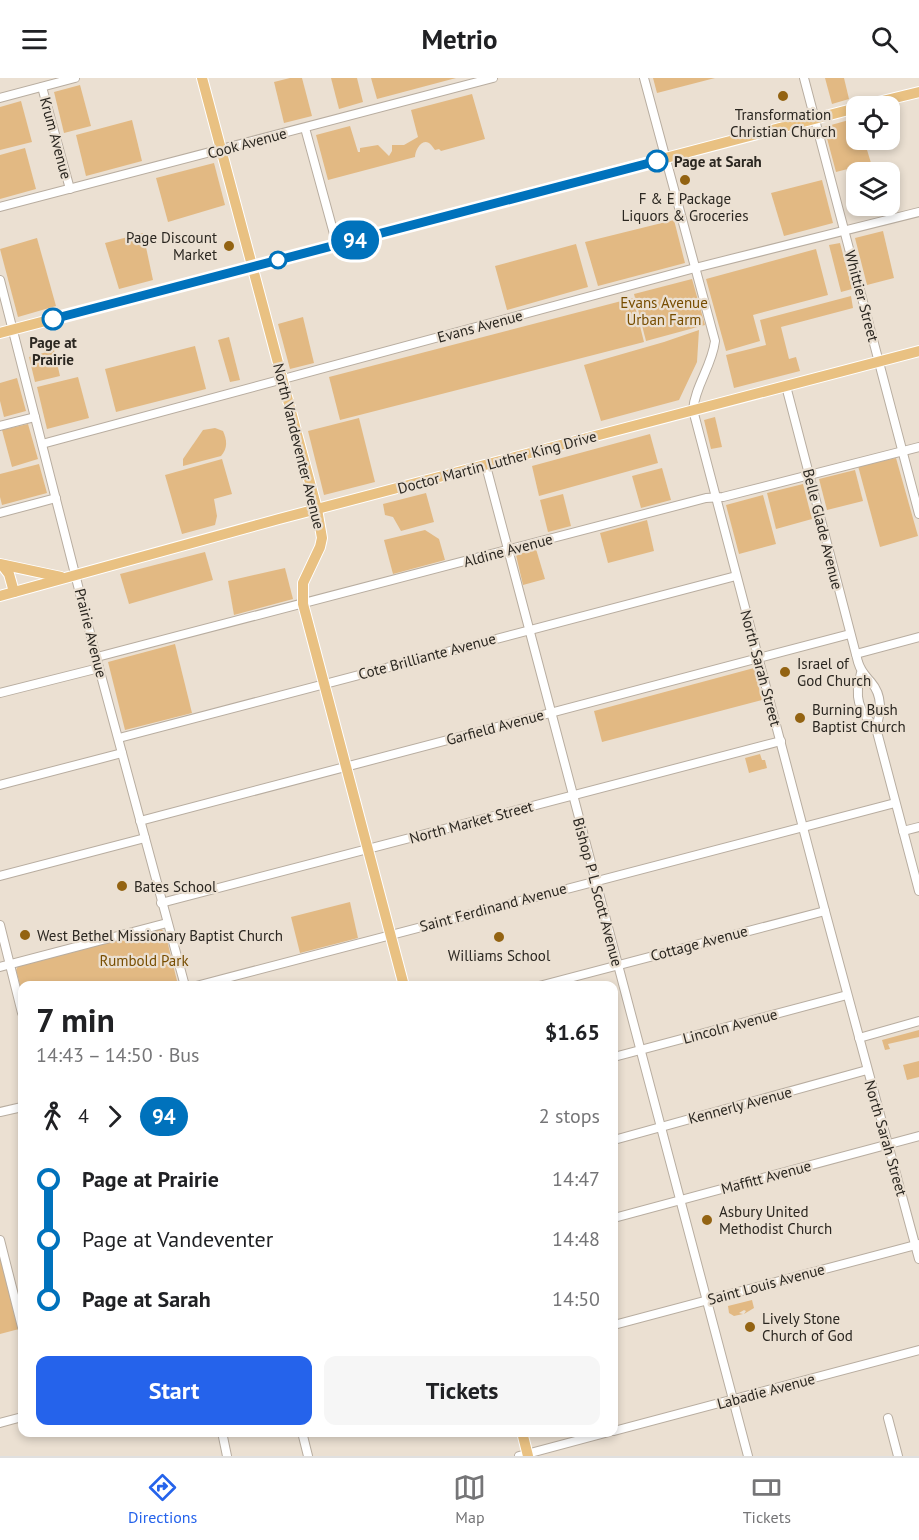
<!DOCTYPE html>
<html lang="en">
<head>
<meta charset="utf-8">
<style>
  :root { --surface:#fff; --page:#f6f6f6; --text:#202124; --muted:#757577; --line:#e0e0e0; --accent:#2563eb }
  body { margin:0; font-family:"PT Sans",sans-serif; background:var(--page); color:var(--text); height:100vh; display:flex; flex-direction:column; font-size:22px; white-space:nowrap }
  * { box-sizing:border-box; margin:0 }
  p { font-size:20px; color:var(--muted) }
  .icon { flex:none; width:33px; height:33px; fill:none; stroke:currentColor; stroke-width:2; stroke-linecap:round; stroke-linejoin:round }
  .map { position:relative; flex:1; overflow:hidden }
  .drawer { position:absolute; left:18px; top:903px; width:600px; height:456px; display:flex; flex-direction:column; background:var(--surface); border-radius:12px; box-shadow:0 3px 9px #0003 }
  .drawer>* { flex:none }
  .badge { padding:0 12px; border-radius:20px; font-size:21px; line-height:39px }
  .tools { position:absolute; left:846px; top:18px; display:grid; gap:12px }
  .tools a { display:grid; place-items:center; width:54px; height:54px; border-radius:12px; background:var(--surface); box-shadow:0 3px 9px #0003; font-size:30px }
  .map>.badge { position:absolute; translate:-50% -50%; box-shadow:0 0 0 3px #fff }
  .legs { display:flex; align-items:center; gap:9px; height:66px; padding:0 18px; font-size:20px }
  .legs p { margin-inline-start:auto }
  .headline { display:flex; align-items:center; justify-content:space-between; height:102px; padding:0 18px }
  h1 { font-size:33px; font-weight:700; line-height:45px }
  .action { display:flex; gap:12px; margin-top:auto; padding:12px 18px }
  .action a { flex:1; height:69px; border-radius:12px; background:var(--accent); color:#fff; font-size:24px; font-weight:700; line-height:69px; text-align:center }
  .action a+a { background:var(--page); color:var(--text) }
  ul { padding:0 18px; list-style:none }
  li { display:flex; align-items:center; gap:21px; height:60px; font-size:22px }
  li i { display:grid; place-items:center; width:9px; height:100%; margin:0 8px; background:currentColor }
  li i::after { content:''; width:15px; height:15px; margin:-8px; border:4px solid; border-radius:50%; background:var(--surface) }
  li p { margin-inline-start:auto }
  li:first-child i { background:linear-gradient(#0000 50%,currentColor 0) }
  li:last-child i { background:linear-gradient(currentColor 50%,#0000 0) }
  header { display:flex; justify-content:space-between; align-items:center; height:78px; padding:0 18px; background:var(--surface); font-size:27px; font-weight:700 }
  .tab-bar { display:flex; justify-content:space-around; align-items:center; height:84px; border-top:2px solid var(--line); background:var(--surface); font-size:16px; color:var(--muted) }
  .tab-bar a { display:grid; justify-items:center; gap:3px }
  .tab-bar .current { color:var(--accent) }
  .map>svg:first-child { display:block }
  .green { fill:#e2b983 }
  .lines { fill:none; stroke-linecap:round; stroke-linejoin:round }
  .minor-casing { stroke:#b8ada0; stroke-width:10 }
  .major-casing { stroke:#fff; stroke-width:12 }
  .minor { stroke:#fff; stroke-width:8 }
  .major { stroke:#e9c182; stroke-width:10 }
  .line-1-casing { stroke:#fff; stroke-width:14 }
  .line-1 { stroke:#0072bc; stroke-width:9 }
  .poi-dot { fill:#936312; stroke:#ebe0d2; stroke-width:2 }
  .stop-1-dot { fill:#fff; stroke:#0072bc; stroke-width:3 }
  .labels { text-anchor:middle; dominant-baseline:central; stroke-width:4.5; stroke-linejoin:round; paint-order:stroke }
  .poi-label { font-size:15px; fill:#2b2721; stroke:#ebe0d2; text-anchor:start }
  .street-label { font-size:15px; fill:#2b2721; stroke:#ebe0d2 }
  .stop-label { font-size:15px; font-weight:bold; fill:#2b2721; stroke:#ebe0d2; text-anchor:start }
  .park-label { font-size:15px; fill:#774d00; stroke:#ebe0d2 }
</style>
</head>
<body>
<header><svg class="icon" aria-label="menu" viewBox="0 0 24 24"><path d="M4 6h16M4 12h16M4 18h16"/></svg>Metrio<svg class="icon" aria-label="search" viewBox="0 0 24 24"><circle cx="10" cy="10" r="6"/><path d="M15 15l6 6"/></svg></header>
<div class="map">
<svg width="919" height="1378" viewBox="0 0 919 1378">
  <rect width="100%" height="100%" fill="#ebe0d2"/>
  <g class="green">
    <path d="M290,0h12l10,38 -28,7 -10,-41z"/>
    <path d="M331,0h26l6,24 -24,7z"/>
    <path d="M371,0h85l-79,21z"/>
    <path d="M653,0h62l-58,15z"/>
    <path d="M825,0h19l5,21 -17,5z"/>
    <path d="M80,7l11,41 -27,7 -10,-41z"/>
    <path d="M472,16l13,45 -44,12 -2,-2 -4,1c-2,-2 -3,-5 -6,-7 -8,-5 -14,8 -14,14l-87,23 -12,-45 34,-9 8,26h2v-4l18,-3 11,11 3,-5v-6h12l14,-8 -7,-27z"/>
    <path d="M21,23l11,41 -32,8v-43z"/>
    <path d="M856,40v22h8l7,23 -35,9 -12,-45z"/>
    <path d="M132,42l10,41 -56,15 -10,-41z"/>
    <path d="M25,70l11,41 -36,10v-44z"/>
    <path d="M214,85l11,42 -57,17 -12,-44z"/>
    <path d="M822,102l11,43 -49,13 -13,-43z"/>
    <path d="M674,142l11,43 -87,23 -13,-44z"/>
    <path d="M883,153l11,47 -27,7 -12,-47z"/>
    <path d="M143,155l10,47 -34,9 -14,-46z"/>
    <path d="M37,160l19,68 -38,11 -18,-68z"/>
    <path d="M840,165l12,46 -11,3 -12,-47z"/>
    <path d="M576,166l12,43 -81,23 -12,-44z"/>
    <path d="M816,171l12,46 -75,20 7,26 -34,10 -20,-72z"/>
    <path d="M692,201l13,46 -59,16 -12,-47z"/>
    <path d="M851,218l2,12 -72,19 8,32 7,-2 4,14 -66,17 -8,-33 40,-10 -6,-25z"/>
    <path d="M633,220l11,44 -304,78 -11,-43z"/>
    <path d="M303,239l11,46 -24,6 -12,-45z"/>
    <path d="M699,252l-2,32 -18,38 -78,21 -17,-56 80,-23z"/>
    <path d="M229,259l11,43 -10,2 -12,-42z"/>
    <path d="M195,268l11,43 -90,23 -11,-43z"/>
    <path d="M54,272l6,26 -25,6 -6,-25z"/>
    <path d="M78,299l11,41 -42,11 -10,-42z"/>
    <path d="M17,300l9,33 -22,6 -4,-16v-18z"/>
    <path d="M715,339l7,30 -11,2 -7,-29z"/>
    <path d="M359,340l16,64 -51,13 -16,-64z"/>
    <path d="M28,346l10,35 -26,8 -10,-37z"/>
    <path d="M215,350l8,3c4,9 5,17 -2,25l-38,10v-7l20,-29z"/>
    <path d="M650,356l8,29 -119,33 -7,-30z"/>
    <path d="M896,380l22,78 -38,11 -22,-81z"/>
    <path d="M222,381l10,35 -18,5 3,17 -2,9 -33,9 -17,-59z"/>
    <path d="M39,386l8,29 -45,12 -2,-8v-23z"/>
    <path d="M662,390l9,32 -30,8 -9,-32z"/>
    <path d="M855,392l8,31 -36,9 -8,-31z"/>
    <path d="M803,406l9,35 -36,10 -9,-36z"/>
    <path d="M426,415l8,29 -33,9 -8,-14 -8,-2 -2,-11z"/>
    <path d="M563,416l8,32 -23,6 -8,-32z"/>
    <path d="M763,417l13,49 -37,10 -13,-49z"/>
    <path d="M647,442l7,31 -46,12 -8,-30z"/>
    <path d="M425,452l14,9 6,21 -52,14 -9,-34z"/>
    <path d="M536,471l9,30 -22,6 -7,-30z"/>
    <path d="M205,474l8,28 -84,24 -9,-30z"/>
    <path d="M285,490l8,31 -59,16 -6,-34z"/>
    <path d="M175,566l17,69 -67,17 -17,-68z"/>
    <path d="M754,590l8,32 -160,42 -8,-31z"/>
    <path d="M760,676l2,6h3l2,8 -18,5 -4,-15z"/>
    <path d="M350,824l8,36 -58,15 -9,-36z"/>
    <path d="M161,851l4,3 13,53 -156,1v7l-6,-23 2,-4z"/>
    <path d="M919,952v7l-31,7 2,5 -5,1 -3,-10z"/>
    <path d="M919,983v16l-12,3 -4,-15z"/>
    <path d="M0,1179l19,72 -19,5z"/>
    <path d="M752,1222l2,8 -10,6 2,-3 -2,-1 -5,3 4,1 -9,2 -5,-3 -1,-7z"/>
  </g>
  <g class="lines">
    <defs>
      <g id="minor">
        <path d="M644,0l71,263c-3,25 -20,45 -22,69l132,501 94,348"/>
        <path d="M804,0l115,436"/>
        <path d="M42,9l28,102"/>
        <path d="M0,20l75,-20"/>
        <path d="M305,50l32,117"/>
        <path d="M0,129l493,-129"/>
        <path d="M0,202l99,388 86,318"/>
        <path d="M786,308l72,276c3,10 7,13 13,20 12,14 10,30 5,46l43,163"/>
        <path d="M0,348l35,-9"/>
        <path d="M42,366l653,-176 224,-56"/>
        <path d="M486,388l262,990"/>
        <path d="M0,435l56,-15"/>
        <path d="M856,576l63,-17"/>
        <path d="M97,579l609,-159 17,-1 196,-50"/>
        <path d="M861,595c-7,23 -3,38 15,55"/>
        <path d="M0,615l99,-25"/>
        <path d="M119,660l617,-162"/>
        <path d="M0,707l122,-32"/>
        <path d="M140,743l710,-187"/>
        <path d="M903,753l16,-4"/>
        <path d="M0,798l145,-38"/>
        <path d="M161,825l620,-162"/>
        <path d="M0,847l22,88"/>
        <path d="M0,889l167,-44"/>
        <path d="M196,908l699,-183"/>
        <path d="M539,908l286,-75"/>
        <path d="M859,960l60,-17"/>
        <path d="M614,979l233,-62"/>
        <path d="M0,1034l22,-5"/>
        <path d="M614,1062l253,-70"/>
        <path d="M614,1140l305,-82"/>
        <path d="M0,1162l22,87"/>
        <path d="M614,1247l305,-81"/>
        <path d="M888,1340l10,38"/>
        <path d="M0,1345l22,-6"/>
        <path d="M614,1353l305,-81"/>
        <path d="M222,1354l5,24"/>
        <path d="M302,1354l6,24"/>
        <path d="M519,1378l90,-24"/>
      </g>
      <g id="major">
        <path d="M202,0l115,431 5,29 -2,9 -17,36v21l101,382"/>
        <path d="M862,28l57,-14"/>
        <path d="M0,255l856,-225"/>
        <path d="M0,486l61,13"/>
        <path d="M2,487l7,9 5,18"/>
        <path d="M0,518l279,-77 640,-168"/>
        <path d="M522,1354l6,24"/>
      </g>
    </defs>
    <use href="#minor" class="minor-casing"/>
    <use href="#major" class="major-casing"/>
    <use href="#minor" class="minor"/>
    <use href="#major" class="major"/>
  </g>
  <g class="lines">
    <defs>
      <path id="line-1" d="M53,241l604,-158"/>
    </defs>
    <use href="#line-1" class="line-1-casing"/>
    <use href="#line-1" class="line-1"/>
  </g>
  <g class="poi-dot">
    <circle cx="783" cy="18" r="6"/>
    <circle cx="685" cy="102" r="6"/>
    <circle cx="229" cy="168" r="6"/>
    <circle cx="785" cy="594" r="6"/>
    <circle cx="800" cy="640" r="6"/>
    <circle cx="122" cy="808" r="6"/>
    <circle cx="25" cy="857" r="6"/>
    <circle cx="499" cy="859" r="6"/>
    <circle cx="707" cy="1142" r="6"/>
    <circle cx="750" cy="1249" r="6"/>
  </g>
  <g class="stop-1-dot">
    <circle cx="657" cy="83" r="10"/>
    <circle cx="278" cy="182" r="8"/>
    <circle cx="53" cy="241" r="10"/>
  </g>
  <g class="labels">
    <g class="poi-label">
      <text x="783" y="36" text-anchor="middle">Transformation<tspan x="783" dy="17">Christian Church</tspan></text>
      <text x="685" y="120" text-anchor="middle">F &amp; E Package<tspan x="685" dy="17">Liquors &amp; Groceries</tspan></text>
      <text x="217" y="159" text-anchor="end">Page Discount<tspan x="217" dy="17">Market</tspan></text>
      <text x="797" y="585">Israel of<tspan x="797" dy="17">God Church</tspan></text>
      <text x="812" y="631">Burning Bush<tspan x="812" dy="17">Baptist Church</tspan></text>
      <text x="134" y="808">Bates School</text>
      <text x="37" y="857">West Bethel Missionary Baptist Church</text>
      <text x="499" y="877" text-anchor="middle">Williams School</text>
      <text x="719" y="1133">Asbury United<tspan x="719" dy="17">Methodist Church</tspan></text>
      <text x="762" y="1240">Lively Stone<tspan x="762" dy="17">Church of God</tspan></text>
    </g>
    <g class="street-label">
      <text transform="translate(56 60) rotate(75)">Krum Avenue</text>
      <text transform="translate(247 65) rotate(-15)">Cook Avenue</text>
      <text transform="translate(862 218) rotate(75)">Whittier Street</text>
      <text transform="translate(480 248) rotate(-15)">Evans Avenue</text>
      <text transform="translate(299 368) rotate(76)">North Vandeventer Avenue</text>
      <text transform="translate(497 384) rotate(-15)">Doctor Martin Luther King Drive</text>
      <text transform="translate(823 451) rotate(76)">Belle Glade Avenue</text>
      <text transform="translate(508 472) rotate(-15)">Aldine Avenue</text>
      <text transform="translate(91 555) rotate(76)">Prairie Avenue</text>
      <text transform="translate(427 578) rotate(-15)">Cote Brilliante Avenue</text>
      <text transform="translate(761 590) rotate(75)">North Sarah Street</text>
      <text transform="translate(495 649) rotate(-15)">Garfield Avenue</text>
      <text transform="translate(471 744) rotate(-15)">North Market Street</text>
      <text transform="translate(598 814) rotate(75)">Bishop P L Scott Avenue</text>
      <text transform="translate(493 829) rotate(-15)">Saint Ferdinand Avenue</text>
      <text transform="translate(699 865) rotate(-15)">Cottage Avenue</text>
      <text transform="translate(730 948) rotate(-15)">Lincoln Avenue</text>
      <text transform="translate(740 1027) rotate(-15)">Kennerly Avenue</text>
      <text transform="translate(886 1060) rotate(74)">North Sarah Street</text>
      <text transform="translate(766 1099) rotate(-15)">Maffitt Avenue</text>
      <text transform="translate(766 1206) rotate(-15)">Saint Louis Avenue</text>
      <text transform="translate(766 1313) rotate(-15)">Labadie Avenue</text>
    </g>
    <g class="stop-label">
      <text x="674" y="83">Page at Sarah</text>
      <text x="53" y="264" text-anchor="middle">Page at<tspan x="53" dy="17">Prairie</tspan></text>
    </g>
    <g class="park-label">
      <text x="664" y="224">Evans Avenue<tspan x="664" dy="17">Urban Farm</tspan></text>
      <text x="144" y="882">Rumbold Park</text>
    </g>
  </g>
</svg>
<div class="tools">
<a><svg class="icon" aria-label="locate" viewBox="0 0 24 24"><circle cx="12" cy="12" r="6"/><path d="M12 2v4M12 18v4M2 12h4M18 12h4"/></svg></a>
<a><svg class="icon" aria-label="layers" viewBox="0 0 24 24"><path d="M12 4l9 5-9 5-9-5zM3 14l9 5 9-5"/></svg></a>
</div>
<b class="badge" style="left:355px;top:162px;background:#0072bc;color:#fff">94</b>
<section class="drawer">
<div class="headline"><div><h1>7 min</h1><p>14:43 – 14:50 · Bus</p></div><b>$1.65</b></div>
<div class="legs"><svg class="icon" aria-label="walk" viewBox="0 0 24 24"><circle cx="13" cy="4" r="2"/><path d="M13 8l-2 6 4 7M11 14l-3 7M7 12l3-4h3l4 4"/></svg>4<svg class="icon" aria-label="forward" viewBox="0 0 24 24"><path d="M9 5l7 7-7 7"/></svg><b class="badge" style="background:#0072bc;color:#fff">94</b><p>2 stops</p></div>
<ul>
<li><i style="color:#0072bc"></i><b>Page at Prairie</b><p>14:47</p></li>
<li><i style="color:#0072bc"></i><span>Page at Vandeventer</span><p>14:48</p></li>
<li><i style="color:#0072bc"></i><b>Page at Sarah</b><p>14:50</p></li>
</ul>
<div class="action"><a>Start</a><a>Tickets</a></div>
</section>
</div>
<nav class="tab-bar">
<a class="current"><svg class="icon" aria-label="directions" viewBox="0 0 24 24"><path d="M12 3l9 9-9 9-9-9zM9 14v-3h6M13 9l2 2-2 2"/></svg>Directions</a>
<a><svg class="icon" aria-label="map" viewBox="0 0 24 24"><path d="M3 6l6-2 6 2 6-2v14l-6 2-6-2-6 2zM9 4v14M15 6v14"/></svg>Map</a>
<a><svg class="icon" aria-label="tickets" viewBox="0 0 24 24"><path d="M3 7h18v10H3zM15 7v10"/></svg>Tickets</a>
</nav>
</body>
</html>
